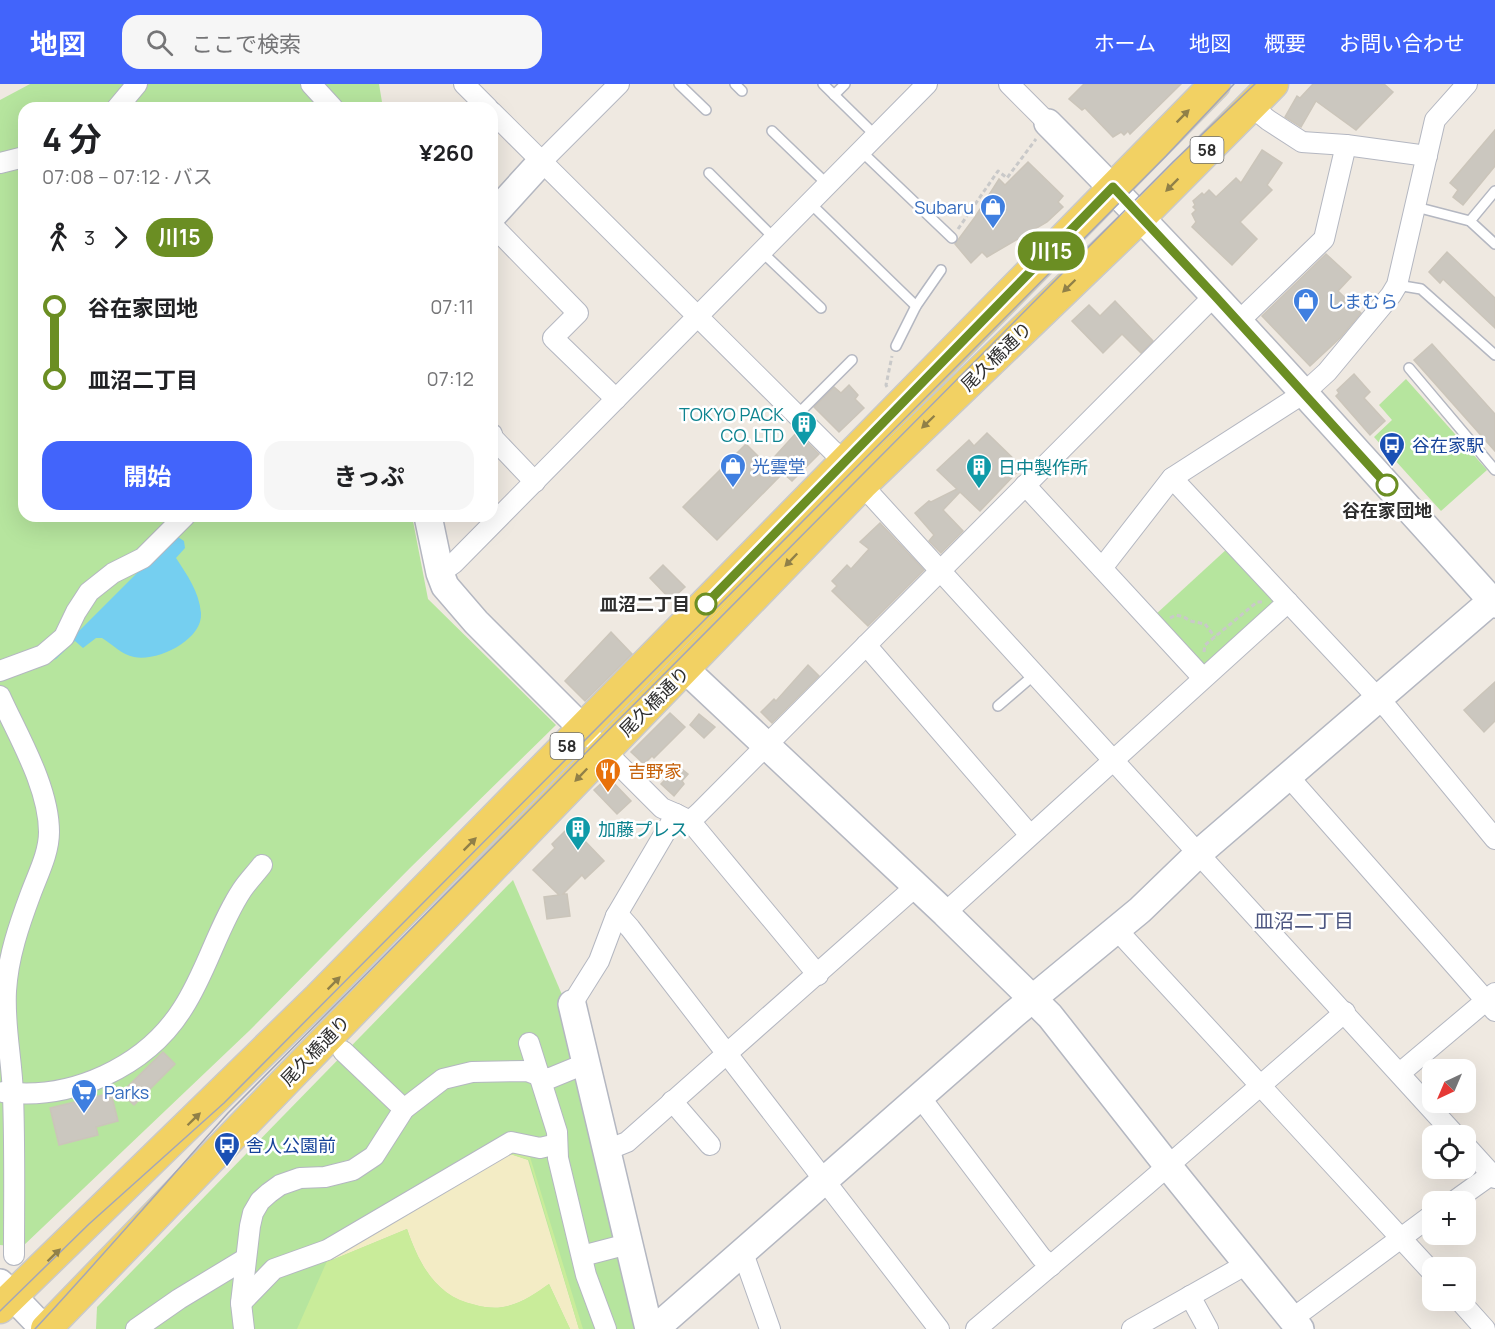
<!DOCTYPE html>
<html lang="ja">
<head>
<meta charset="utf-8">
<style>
  :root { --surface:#fff; --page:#f6f6f6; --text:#202124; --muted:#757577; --accent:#4264fb }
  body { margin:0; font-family:Manrope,"Noto Sans JP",sans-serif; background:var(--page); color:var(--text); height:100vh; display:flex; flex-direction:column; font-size:22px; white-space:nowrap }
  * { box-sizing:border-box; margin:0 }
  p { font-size:20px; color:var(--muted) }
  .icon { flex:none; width:33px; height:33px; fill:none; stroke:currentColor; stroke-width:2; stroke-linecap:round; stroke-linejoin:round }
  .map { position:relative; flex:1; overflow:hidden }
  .details { position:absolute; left:18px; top:18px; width:480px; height:420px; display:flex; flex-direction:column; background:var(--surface); border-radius:18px; box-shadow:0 6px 24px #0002 }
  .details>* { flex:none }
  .badge { padding:0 12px; border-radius:20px; font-size:21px; line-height:39px }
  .needle { width:39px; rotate:224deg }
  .tools { position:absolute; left:1422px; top:975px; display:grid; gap:12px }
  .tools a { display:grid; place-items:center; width:54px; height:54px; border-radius:12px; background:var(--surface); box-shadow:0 6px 24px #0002; font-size:30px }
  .map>.badge { position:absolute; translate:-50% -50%; box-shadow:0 0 0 3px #fff }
  .legs { display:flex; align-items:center; gap:9px; height:66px; padding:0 24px; font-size:20px }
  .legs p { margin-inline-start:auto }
  .headline { display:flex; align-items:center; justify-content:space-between; height:102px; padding:0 24px }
  h1 { font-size:33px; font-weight:700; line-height:45px }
  .primary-button { display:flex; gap:12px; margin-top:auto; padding:12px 24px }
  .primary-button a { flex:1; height:69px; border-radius:18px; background:var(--accent); color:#fff; font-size:24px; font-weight:700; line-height:69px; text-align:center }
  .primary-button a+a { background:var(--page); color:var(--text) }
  ul { padding:0 24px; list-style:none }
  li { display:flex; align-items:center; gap:21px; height:72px; font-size:22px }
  li i { display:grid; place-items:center; width:9px; height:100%; margin:0 8px; background:currentColor }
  li i::after { content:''; width:15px; height:15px; margin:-8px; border:4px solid; border-radius:50%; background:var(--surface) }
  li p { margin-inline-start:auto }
  li:first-child i { background:linear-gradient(#0000 50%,currentColor 0) }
  li:last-child i { background:linear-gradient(currentColor 50%,#0000 0) }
  header { display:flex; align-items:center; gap:36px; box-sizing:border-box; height:84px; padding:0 30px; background:var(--accent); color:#fff }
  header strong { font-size:28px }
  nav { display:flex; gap:33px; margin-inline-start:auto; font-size:21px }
  .search { width:420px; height:54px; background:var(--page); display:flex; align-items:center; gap:15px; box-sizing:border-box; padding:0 21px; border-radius:18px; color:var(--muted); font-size:22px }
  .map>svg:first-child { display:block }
  .green { fill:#b6e59e }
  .sand { fill:#f3ecc5 }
  .pitch { fill:#c9ec9a }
  .water { fill:#75cff0 }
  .building { fill:#cbc7bf; stroke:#cbc5ba; stroke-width:1.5 }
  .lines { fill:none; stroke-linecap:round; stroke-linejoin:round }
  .lane-casing { stroke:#b4b7c1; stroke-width:12 }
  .street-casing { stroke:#b4b7c1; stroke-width:22 }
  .secondary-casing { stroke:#b4b7c1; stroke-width:30 }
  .primary-casing { stroke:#c9c9c9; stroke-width:33 }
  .path { stroke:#c9c9c9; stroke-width:3; stroke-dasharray:4.5 3; stroke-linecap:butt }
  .lane { stroke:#fff; stroke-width:9 }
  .street { stroke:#fff; stroke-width:20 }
  .secondary { stroke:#fff; stroke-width:27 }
  .primary { stroke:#f2d163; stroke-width:30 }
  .tram { stroke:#a3a6b8; stroke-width:1.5 }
  .oneway { fill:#908048 }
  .line-1-casing { stroke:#fff; stroke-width:14 }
  .line-1 { stroke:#6b8e23; stroke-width:9 }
  .stop-1-dot { fill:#fff; stroke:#6b8e23; stroke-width:3 }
  .labels { text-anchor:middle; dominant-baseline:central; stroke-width:5; stroke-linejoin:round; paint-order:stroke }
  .shield { fill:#fff; stroke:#6d6d6d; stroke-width:1.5 }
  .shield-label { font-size:16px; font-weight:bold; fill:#2e2e2e }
  .shop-label { font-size:18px; fill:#366cbe; stroke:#fff; text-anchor:start }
  .street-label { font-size:18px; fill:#2e2e2e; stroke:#fff }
  .culture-label { font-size:18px; fill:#0d838f; stroke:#fff; text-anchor:start }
  .transit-label { font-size:18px; fill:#164399; stroke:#fff; text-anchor:start }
  .stop-label { font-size:18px; font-weight:bold; fill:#2e2e2e; stroke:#fff }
  .food-label { font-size:18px; fill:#c56008; stroke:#fff; text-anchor:start }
  .neighbourhood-label { font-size:20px; fill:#4d5680; stroke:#fff }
</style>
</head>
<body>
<header>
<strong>地図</strong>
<div class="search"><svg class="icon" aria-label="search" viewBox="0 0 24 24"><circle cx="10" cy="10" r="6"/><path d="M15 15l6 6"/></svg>ここで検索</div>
<nav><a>ホーム</a><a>地図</a><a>概要</a><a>お問い合わせ</a></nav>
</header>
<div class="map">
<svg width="1495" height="1245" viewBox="0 0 1495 1245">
  <rect width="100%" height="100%" fill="#efe9e1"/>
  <g class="green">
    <path d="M30,0h349l4,24h-359v408h388l16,83 128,126 -146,143 -161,163 -227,216 -22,-2v-1145z"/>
    <path d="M1406,295l81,91 -46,41 -67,-74 18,-17 -13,-15z"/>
    <path d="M1228,464l46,51v7l-64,57 -7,1 -48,-49z"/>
    <path d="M513,796l50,117 74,332h-541l1,-22z"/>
  </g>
  <path class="sand" d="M495,1065l33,11 51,169h-9l-21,-45c-12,9 -26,18 -41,22 -10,3 -22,2 -33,-1 -39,-8 -56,-41 -68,-76l-75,31 8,-18z"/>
  <path class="pitch" d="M495,1062l35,11 53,172h-4l-50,-169 -34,-11 -155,93 -8,18 75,-31c12,35 29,68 69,76 10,3 22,4 32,1 16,-4 29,-14 41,-22l21,45h-273l38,-86z"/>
  <path class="water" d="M175,451l9,6 1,7 -9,10c11,17 23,33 25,55 2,27 -44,49 -67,44 -12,-2 -22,-13 -32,-19h-6l-13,10 -8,-7 -19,18 -7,2z"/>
  <g class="building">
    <path d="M1084,0h97l-51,50 -2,-3 -4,4 -3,-3 -8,5 -28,-29 -3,2 -13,-11z"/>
    <path d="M1313,0h71l9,8 -37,38 -40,-29 -15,26 -16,-10 12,-21 3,2z"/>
    <path d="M1495,46v36l-32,39 -10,-8 5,-7 -8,-7z"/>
    <path d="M1262,66l20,13 -15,22 5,5 -32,32 17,17 -25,26 -40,-38 4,-5 -4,-8 4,-4 -3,-3 2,-2 -2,-4 9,-8 2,2 5,-5 7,7 20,-19 5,5z"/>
    <path d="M1028,78l35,34 -5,6 5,5 -16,15 -60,35 -5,-5 -11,11 -16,-19 20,-27 24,-38 6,6z"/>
    <path d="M1447,168l48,46v30l-52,-49 -3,4 -11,-11z"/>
    <path d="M1326,170l25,23 -13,14 23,22 -21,25 -30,28 -48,-50z"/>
    <path d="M1115,217l38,40 -12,12 -19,-19 -19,19 -31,-32 17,-16 11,11z"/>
    <path d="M1432,260l63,70v37l-81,-91z"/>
    <path d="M1354,290l16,18 -6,6 21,23 -15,14 -34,-39 3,-3 -2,-3z"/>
    <path d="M849,301l9,10 -3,4 9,9 -25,24 -25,-25 20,-20 7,6z"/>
    <path d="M797,348l22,22 -27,27 -9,-8 -66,67 -34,-33 63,-63 21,21z"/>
    <path d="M987,349l35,34 -42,44 -20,-19 -17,18 20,21 -22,22 -12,-12 5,-6 -19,-22 14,-12 2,1 26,-13 -20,-19 32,-30 5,6z"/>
    <path d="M880,439l44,47 -56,56 -36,-35 5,-5 -5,-5 15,-16 4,4 18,-20 -9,-7z"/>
    <path d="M663,481l22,22 -14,13 -21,-22z"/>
    <path d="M611,548l21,22 -47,47 -20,-20z"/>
    <path d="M808,581l11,11 -47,47 -11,-11 13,-13 2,2z"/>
    <path d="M1495,598v39l-11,11 -20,-22z"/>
    <path d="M670,629l15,14 -31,31 -2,-2 -8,8 -13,-12z"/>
    <path d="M699,630l16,13 -11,11 -14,-13z"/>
    <path d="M678,682l10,8 -6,7 2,3 -10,12 -13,-12z"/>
    <path d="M608,693l23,24 -14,13 -23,-24z"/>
    <path d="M567,745l14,14 3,-3 20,21 -19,18 -3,-4 -19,19h4l3,22 -23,3 -3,-22 15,-2 -26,-25 22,-22 -3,-4z"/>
    <path d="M163,968l12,12 -41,41 -13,-12z"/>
    <path d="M111,1009l7,28 -22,6 2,8 -39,10 -9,-37z"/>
  </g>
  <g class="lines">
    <defs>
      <g id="lane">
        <path d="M679,0l27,26"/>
        <path d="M735,0l7,7"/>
        <path d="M823,0l53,52"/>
        <path d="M834,11l11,-11"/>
        <path d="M772,47l56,54"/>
        <path d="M861,67l91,87"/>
        <path d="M709,89l66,66"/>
        <path d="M810,119l106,103"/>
        <path d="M1416,123l54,14 25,23"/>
        <path d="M1470,137l25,-30"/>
        <path d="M762,168l59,56"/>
        <path d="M1397,201l24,4 74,66"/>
        <path d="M896,262l20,-40 25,-36"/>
        <path d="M1409,284l86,102"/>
        <path d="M798,330l54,-54"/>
        <path d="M998,622l36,-31"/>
      </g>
      <g id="street">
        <path d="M311,0l22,24"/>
        <path d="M464,0l24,24"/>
        <path d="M1009,0l39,39"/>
        <path d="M1251,22l17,14 34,22 44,3 81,11"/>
        <path d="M117,24l20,-24"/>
        <path d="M492,28l353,351 17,22 594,651"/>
        <path d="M542,77l77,-77"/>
        <path d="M0,79l24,-6"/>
        <path d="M492,141l86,88 -25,25 63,61"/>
        <path d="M1238,238l86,-83 22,-94"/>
        <path d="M492,350l1,4 42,44"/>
        <path d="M1172,394l217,232 106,129"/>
        <path d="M1025,401l178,193"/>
        <path d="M1102,484l70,-90 132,-85 23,-21 64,-77 6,-10 38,-165 32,-36"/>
        <path d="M440,489l14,-10c159,-159 314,-320 473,-479"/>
        <path d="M866,561l164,190"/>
        <path d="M0,587l43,-16 21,-18 12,-25 13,-20 24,-19 30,-15 42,-42"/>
        <path d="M0,612c18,40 49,91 49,136 0,21 -11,42 -18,61 -12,32 -23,64 -25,98 -2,36 6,68 7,104 2,53 1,107 1,160"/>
        <path d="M1288,692l207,235"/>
        <path d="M676,730l14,7 9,-8 516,-518"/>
        <path d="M690,737l128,154"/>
        <path d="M945,829l343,-311"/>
        <path d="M616,832l6,3 8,9 309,401"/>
        <path d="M1117,846l315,342"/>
        <path d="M572,920l27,-43 17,-45 60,-102 -14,-6 -79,-79"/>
        <path d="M529,959l28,89 1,26 28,117 20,54"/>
        <path d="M343,967l61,58"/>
        <path d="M1400,989l95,-80"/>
        <path d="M3,1008c68,9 143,-25 180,-84 24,-37 35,-82 59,-118 6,-9 14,-17 20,-25"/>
        <path d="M920,1013l121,160 10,9"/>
        <path d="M672,1017l38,44"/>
        <path d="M1466,1062l29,32"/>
        <path d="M607,1066l20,-8 279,-247 11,-8"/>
        <path d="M1453,1118l39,-28"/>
        <path d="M743,1169l27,76"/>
        <path d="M582,1172l46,-12"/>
        <path d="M1190,1212l18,33"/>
        <path d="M1459,1216l26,29"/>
        <path d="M241,1219l33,-34 53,-19 184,-108 29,6 17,-4"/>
        <path d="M1292,1235l140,-104"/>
        <path d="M136,1245l43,-30 66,-40"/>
        <path d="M244,1245l-3,-26 9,-77 3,-13 7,-12 9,-8 11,-8 20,-7 25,-1 28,-7 21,-14 30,-47 39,-30 29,-7 55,-1 21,8 39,-16"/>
        <path d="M976,1245l170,-144 199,-173"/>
        <path d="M1132,1245l115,-65"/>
      </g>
      <g id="secondary">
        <path d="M1048,39c155,155 300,319 447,481"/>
        <path d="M492,132l50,-55"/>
        <path d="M428,432l12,57 5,13 31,36 107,107"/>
        <path d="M686,586l259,243 105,103 118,150 132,163"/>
        <path d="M572,920l77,325"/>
        <path d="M0,1199l44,46"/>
        <path d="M655,1245l359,-315 126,-104 59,-57 296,-255"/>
      </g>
      <g id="primary">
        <path d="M0,1224l318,-310 897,-914"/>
        <path d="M46,1245l816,-844 279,-268 132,-133"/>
      </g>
    </defs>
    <use href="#lane" class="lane-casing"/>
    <use href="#street" class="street-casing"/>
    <use href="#secondary" class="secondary-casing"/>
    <use href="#primary" class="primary-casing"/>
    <g class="path">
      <path d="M958,145l40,-58 9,7 29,-39"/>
      <path d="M887,303l-1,-2 6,-29"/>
      <path d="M1170,534l6,-3 8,2 6,4 15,3 10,13"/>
      <path d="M1204,568l1,-7 52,-43h5"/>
    </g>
    <use href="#lane" class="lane"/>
    <use href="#street" class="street"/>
    <use href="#secondary" class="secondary"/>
    <use href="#primary" class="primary"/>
    <g class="tram">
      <path d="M0,1227l89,-87 135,-121 942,-947 68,-72"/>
      <path d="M35,1245c66,-71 129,-144 193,-216l945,-951 82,-78"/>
    </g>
  </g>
  <defs><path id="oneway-solid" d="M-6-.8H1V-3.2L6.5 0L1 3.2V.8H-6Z" transform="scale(1.5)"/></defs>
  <g class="oneway">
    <use href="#oneway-solid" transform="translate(1183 32) rotate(-45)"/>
    <use href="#oneway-solid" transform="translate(1172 101) rotate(135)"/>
    <use href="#oneway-solid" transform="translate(1069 202) rotate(136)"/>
    <use href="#oneway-solid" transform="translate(928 338) rotate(136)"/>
    <use href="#oneway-solid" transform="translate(791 476) rotate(134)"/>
    <use href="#oneway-solid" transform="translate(581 691) rotate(134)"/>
    <use href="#oneway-solid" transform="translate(470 760) rotate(-45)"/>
    <use href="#oneway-solid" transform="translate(334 899) rotate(-45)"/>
    <use href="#oneway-solid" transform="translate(194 1035) rotate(-44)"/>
    <use href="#oneway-solid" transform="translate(54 1171) rotate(-44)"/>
  </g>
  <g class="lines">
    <defs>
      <path id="line-1" d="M706,520l407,-417 102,109 172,189"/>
    </defs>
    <use href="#line-1" class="line-1-casing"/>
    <use href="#line-1" class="line-1"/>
  </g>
  <defs>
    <symbol id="shop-pin" viewBox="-11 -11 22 30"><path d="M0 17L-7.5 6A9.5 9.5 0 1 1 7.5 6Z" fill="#3f7fe0" stroke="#fff"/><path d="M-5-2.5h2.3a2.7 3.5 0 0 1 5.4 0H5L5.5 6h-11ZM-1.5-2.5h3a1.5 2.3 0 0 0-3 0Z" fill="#fff"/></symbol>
    <symbol id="building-pin" viewBox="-11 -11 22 30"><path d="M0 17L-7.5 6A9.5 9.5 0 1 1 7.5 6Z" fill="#0f9aa8" stroke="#fff"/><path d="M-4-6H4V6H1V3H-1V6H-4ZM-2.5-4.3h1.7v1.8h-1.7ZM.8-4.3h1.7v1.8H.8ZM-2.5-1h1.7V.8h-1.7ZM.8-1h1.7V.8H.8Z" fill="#fff"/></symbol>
    <symbol id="bus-pin" viewBox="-11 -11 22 30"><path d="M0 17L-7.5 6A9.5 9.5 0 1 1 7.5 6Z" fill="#1a4fb4" stroke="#fff"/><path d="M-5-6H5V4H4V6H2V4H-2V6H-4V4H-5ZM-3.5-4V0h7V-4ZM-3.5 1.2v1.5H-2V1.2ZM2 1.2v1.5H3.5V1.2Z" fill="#fff"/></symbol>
    <symbol id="restaurant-pin" viewBox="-11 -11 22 30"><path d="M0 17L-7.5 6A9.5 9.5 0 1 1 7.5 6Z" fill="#e8710a" stroke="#fff"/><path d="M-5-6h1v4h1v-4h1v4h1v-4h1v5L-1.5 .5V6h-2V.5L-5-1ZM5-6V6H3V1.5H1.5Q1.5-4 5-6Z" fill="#fff"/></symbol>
    <symbol id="supermarket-pin" viewBox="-11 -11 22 30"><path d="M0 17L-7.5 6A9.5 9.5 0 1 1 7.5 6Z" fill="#3f7fe0" stroke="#fff"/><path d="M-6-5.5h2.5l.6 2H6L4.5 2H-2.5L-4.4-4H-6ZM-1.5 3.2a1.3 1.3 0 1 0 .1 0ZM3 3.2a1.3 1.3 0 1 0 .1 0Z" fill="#fff"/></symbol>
  </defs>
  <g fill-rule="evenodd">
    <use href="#shop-pin" x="978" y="108" width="30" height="40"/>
    <use href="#shop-pin" x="1291" y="202" width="30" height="40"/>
    <use href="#building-pin" x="789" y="325" width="30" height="40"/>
    <use href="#bus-pin" x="1377" y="346" width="30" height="40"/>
    <use href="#shop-pin" x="718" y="367" width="30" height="40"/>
    <use href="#building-pin" x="964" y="368" width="30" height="40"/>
    <use href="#restaurant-pin" x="593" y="672" width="30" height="40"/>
    <use href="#building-pin" x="563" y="730" width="30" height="40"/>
    <use href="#supermarket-pin" x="69" y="993" width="30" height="40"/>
    <use href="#bus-pin" x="212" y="1046" width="30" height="40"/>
  </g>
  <g class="stop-1-dot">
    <circle cx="1387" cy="401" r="10"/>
    <circle cx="706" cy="520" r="10"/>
  </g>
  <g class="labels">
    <g class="shield">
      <rect x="1190.5" y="53" width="33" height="26" rx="4.5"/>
      <rect x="550.5" y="649" width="33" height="26" rx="4.5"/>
    </g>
    <g class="shield-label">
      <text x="1207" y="66">58</text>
      <text x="567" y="662">58</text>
    </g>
    <g class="shop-label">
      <text x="974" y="123" text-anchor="end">Subaru</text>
      <text x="1326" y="217">しまむら</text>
      <text x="752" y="382">光雲堂</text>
      <text x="104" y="1008">Parks</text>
    </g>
    <g class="street-label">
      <text transform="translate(996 272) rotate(-44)">尾久橋通り</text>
      <text transform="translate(654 617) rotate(-45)">尾久橋通り</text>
      <text transform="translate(315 966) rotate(-46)">尾久橋通り</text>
    </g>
    <g class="culture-label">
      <text x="784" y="330" text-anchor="end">TOKYO PACK<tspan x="784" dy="21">CO. LTD</tspan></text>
      <text x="998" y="383">日中製作所</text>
      <text x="598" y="745">加藤プレス</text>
    </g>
    <g class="transit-label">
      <text x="1412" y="361">谷在家駅</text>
      <text x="246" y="1061">舎人公園前</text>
    </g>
    <g class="stop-label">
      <text x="1387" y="426">谷在家団地</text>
      <text x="690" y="520" text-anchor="end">皿沼二丁目</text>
    </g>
    <g class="food-label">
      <text x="628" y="687">吉野家</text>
    </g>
    <g class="neighbourhood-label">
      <text x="1304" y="836">皿沼二丁目</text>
    </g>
  </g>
</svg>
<div class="tools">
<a><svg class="needle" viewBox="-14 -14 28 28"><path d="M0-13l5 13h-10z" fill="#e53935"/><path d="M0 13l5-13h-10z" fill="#757577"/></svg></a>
<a><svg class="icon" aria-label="locate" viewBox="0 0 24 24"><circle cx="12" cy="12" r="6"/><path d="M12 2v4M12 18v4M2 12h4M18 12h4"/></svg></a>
<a>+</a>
<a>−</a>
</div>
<b class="badge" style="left:1051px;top:167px;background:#6b8e23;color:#fff">川15</b>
<section class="details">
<div class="headline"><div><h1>4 分</h1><p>07:08 – 07:12 · バス</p></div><b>¥260</b></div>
<div class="legs"><svg class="icon" aria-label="walk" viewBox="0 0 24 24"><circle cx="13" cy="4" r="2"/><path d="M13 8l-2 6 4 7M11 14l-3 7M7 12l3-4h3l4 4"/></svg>3<svg class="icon" aria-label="forward" viewBox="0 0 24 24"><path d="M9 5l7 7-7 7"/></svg><b class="badge" style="background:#6b8e23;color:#fff">川15</b></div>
<ul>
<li><i style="color:#6b8e23"></i><b>谷在家団地</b><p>07:11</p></li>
<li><i style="color:#6b8e23"></i><b>皿沼二丁目</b><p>07:12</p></li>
</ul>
<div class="primary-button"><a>開始</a><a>きっぷ</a></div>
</section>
</div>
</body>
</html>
